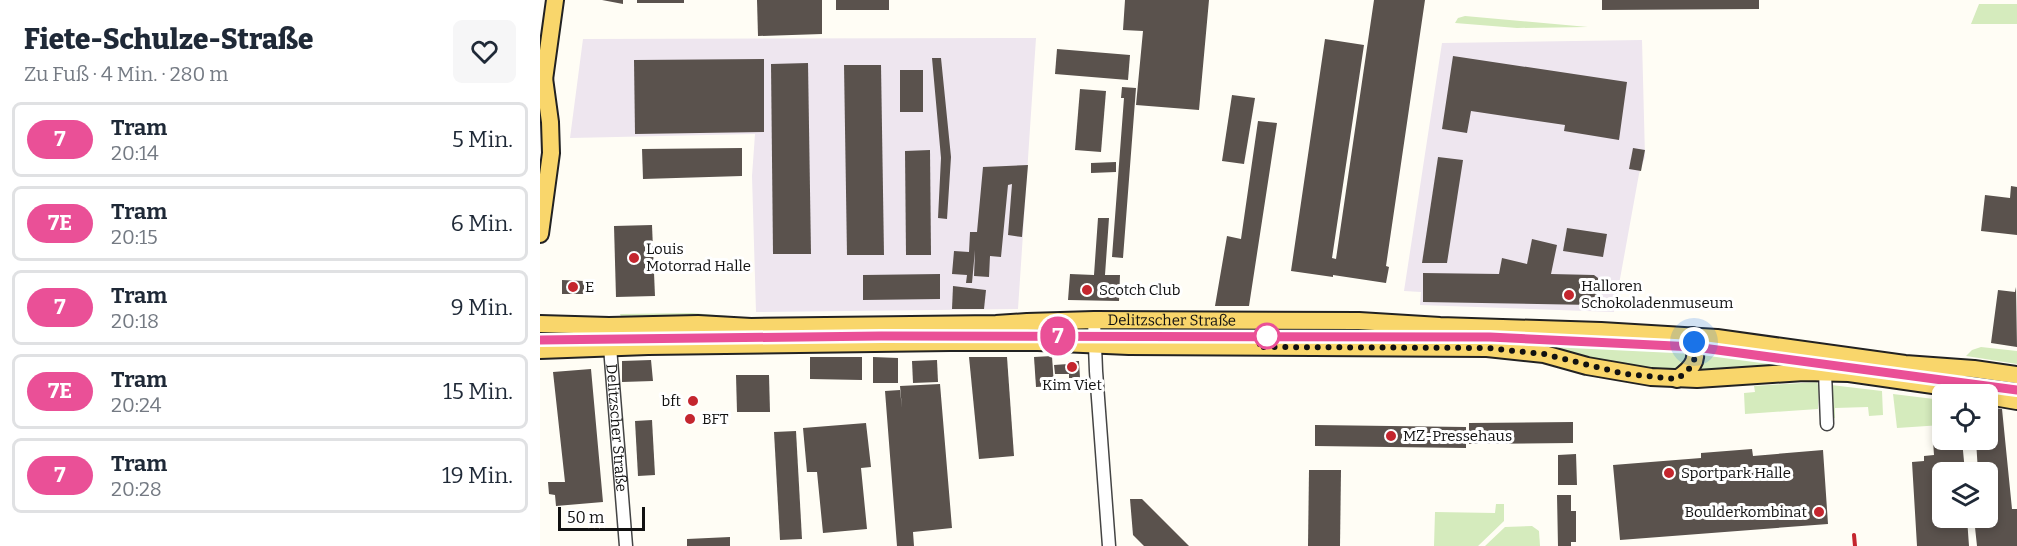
<!DOCTYPE html>
<html lang="de">
<head>
<meta charset="utf-8">
<style>
  :root { --surface:#fff; --page:#f6f6f7; --text:#1f2937; --muted:#747a83; --line:#e0e1e3 }
  body { margin:0; font-family:Bitter,serif; background:var(--page); color:var(--text); height:100vh; display:flex; flex-direction:column; font-size:22px; white-space:nowrap }
  * { box-sizing:border-box; margin:0 }
  p { font-size:20px; color:var(--muted) }
  .icon { flex:none; width:33px; height:33px; fill:none; stroke:currentColor; stroke-width:2; stroke-linecap:round; stroke-linejoin:round }
  .map { position:relative; flex:1; overflow:hidden }
  .sheet { display:flex; flex-direction:column; background:var(--surface); width:540px }
  .sheet>* { flex:none }
  .badge { padding:0 12px; border-radius:20px; font-size:21px; line-height:39px }
  .fabs { position:absolute; left:1392px; top:384px; display:grid; gap:12px }
  .fabs a { display:grid; place-items:center; width:66px; height:66px; border-radius:9px; background:var(--surface); box-shadow:0 3px 9px #0003; font-size:30px }
  .scale { position:absolute; left:18px; bottom:15px; width:87px; box-sizing:border-box; padding-left:6px; border:3px solid #111; border-top:0; font-size:16px; line-height:21px; white-space:nowrap; color:#111; -webkit-text-stroke:4px #fff; paint-order:stroke }
  .you { position:absolute; width:30px; height:30px; margin:-15px; border:4px solid #fff; border-radius:50%; background:#1a73e8; box-shadow:0 0 0 9px #1a73e833 }
  .map>.badge { position:absolute; translate:-50% -50%; box-shadow:0 0 0 3px #fff }
  .round { display:grid; place-items:center; flex:none; width:63px; height:63px; border-radius:9px; background:var(--page) }
  .overview { display:flex; align-items:center; justify-content:space-between; height:102px; padding:0 24px }
  h1 { font-size:28px; font-weight:800; line-height:45px }
  ul { padding:0; list-style:none }
  li { display:flex; align-items:center; gap:18px; height:75px; margin:0 12px 9px; padding:0 12px; border:3px solid var(--line); border-radius:9px }
  li div { flex:1 }
  li b { display:block; font-size:22px }
  li em { font-style:normal }
  li .badge { min-width:66px; font-weight:700; text-align:center }
  main { display:flex; flex:1; min-height:0 }
  .map>svg:first-child { display:block }
  .industrial { fill:#eee6ef }
  .green { fill:#d5ebbd }
  .building { fill:#5a524d }
  .lines { fill:none; stroke-linecap:round; stroke-linejoin:round }
  .minor-casing { stroke:#444; stroke-width:15 }
  .major-casing { stroke:#222; stroke-width:20 }
  .minor { stroke:#fff; stroke-width:12 }
  .major { stroke:#f9d66b; stroke-width:16 }
  .tram { stroke:#c4262e; stroke-width:1.5 }
  .rail { stroke:#c4262e; stroke-width:4 }
  .line-casing { stroke:#fff; stroke-width:14 }
  .line { stroke:#ea5097; stroke-width:9 }
  .walk { stroke:#111; stroke-width:6; stroke-dasharray:0 10.8 }
  .poi-dot { fill:#c4262e; stroke:#fff; stroke-width:2 }
  .stop-dot { fill:#fff; stroke:#ea5097; stroke-width:3 }
  .labels { text-anchor:middle; dominant-baseline:central; stroke-width:6; stroke-linejoin:round; paint-order:stroke }
  .poi-label { font-size:15px; fill:#111; stroke:#fff; text-anchor:start }
  .street-label { font-size:15px; fill:#111; stroke:#fff }
</style>
</head>
<body>
<main>
<section class="sheet">
<div class="overview"><div><h1>Fiete-Schulze-Straße</h1><p>Zu Fuß · 4 Min. · 280 m</p></div><a class="round"><svg class="icon" aria-label="heart" viewBox="0 0 24 24"><path d="M12 20l-8-8c-3-5 5-10 8-4 3-6 11-1 8 4z"/></svg></a></div>
<ul>
<li><span class="badge" style="background:#ea5097;color:#fff">7</span><div><b>Tram</b><p>20:14</p></div><em>5 Min.</em></li>
<li><span class="badge" style="background:#ea5097;color:#fff">7E</span><div><b>Tram</b><p>20:15</p></div><em>6 Min.</em></li>
<li><span class="badge" style="background:#ea5097;color:#fff">7</span><div><b>Tram</b><p>20:18</p></div><em>9 Min.</em></li>
<li><span class="badge" style="background:#ea5097;color:#fff">7E</span><div><b>Tram</b><p>20:24</p></div><em>15 Min.</em></li>
<li><span class="badge" style="background:#ea5097;color:#fff">7</span><div><b>Tram</b><p>20:28</p></div><em>19 Min.</em></li>
</ul>
</section>
<div class="map">
<svg width="1477" height="546" viewBox="0 0 1477 546">
  <rect width="100%" height="100%" fill="#fffdf5"/>
  <g class="industrial">
    <path d="M496,38l-18,271 -262,3 -4,-136 3,-42 -185,4 13,-99z"/>
    <path d="M1102,40l3,117 -6,17 -25,138 -194,-7 1,-13 -17,-1 38,-248z"/>
  </g>
  <g class="green">
    <path d="M1439,4h38v20h-46z"/>
    <path d="M925,16l123,11 -71,1 -62,-5 3,-5z"/>
    <path d="M152,313l36,3v3l-36,-3 -71,1 -1,-3z"/>
    <path d="M832,340l164,1 133,7 18,2v14l-10,5h-16l-50,-7 -73,-16z"/>
    <path d="M1441,347l36,4v13l-51,-8 6,-6z"/>
    <path d="M1164,351l118,15 -125,5z"/>
    <path d="M1277,382l2,6 -1,21 -73,5 -1,-21 11,-1 -1,-6z"/>
    <path d="M1291,385l51,6 1,24 -14,1 -1,-9 -33,1v10l-3,1z"/>
    <path d="M1353,394l49,6v25l-45,3z"/>
    <path d="M956,504h8v17l-26,25h-44l1,-34 60,1z"/>
    <path d="M992,526l7,5 1,15h-55l20,-19z"/>
  </g>
  <g class="building">
    <path d="M62,0h21v4z"/>
    <rect x="97" y="0" width="47" height="3"/>
    <path d="M217,0h65v34l-64,2z"/>
    <rect x="296" y="0" width="53" height="10"/>
    <path d="M585,0h84l-10,110 -63,-5 7,-74 -20,-1z"/>
    <path d="M834,0h51l-39,266 3,1 -3,16 -53,-8v2l-42,-6 34,-232 39,6 -32,213 4,1z"/>
    <path d="M1062,0h157v9l-157,1z"/>
    <path d="M517,49l73,6 -2,25 -73,-6z"/>
    <path d="M913,56l174,26 -8,58 -55,-9 1,-6 -94,-14 -4,22 -25,-4z"/>
    <path d="M392,58h9l10,99 -4,62 -9,-1 3,-60z"/>
    <path d="M224,59v73l-129,2 -1,-74z"/>
    <path d="M268,63l3,191h-38l-2,-190z"/>
    <path d="M304,65h37l3,190h-37z"/>
    <rect x="360" y="70" width="23" height="42"/>
    <path d="M582,87l14,1 -13,170 -11,-1 12,-159h-3z"/>
    <path d="M540,89l26,2 -5,61 -26,-2z"/>
    <path d="M692,95l23,3 -11,66 -22,-3z"/>
    <path d="M718,121l19,2 -28,183h-34l12,-70 14,3z"/>
    <path d="M202,148v28l-99,3 -1,-30z"/>
    <path d="M1093,148l12,2 -4,21 -12,-2z"/>
    <path d="M390,150l1,105h-25l-1,-104z"/>
    <path d="M898,157l25,3 -16,103h-25z"/>
    <path d="M576,162v10l-25,1v-10z"/>
    <path d="M488,165l-6,72 -14,-2 4,-51 -4,1 -7,72 -11,-1 -1,21 -15,-1 1,-26 -3,33h-6l1,-8 -15,-1 2,-23 15,1 1,-20h7l6,-65z"/>
    <path d="M1471,186l6,1v48l-36,-4 4,-36 25,3z"/>
    <path d="M558,218h11l-4,57h15l-1,26 -51,-1 2,-26 24,1z"/>
    <path d="M112,225l3,71 -39,1 -2,-71z"/>
    <path d="M1027,228l40,6 -4,23 -40,-6z"/>
    <path d="M992,239l25,6 -6,29 43,1 4,3 -1,24 -4,3 -170,-3v-29l76,1 3,-16 25,6z"/>
    <path d="M400,274v25l-77,1v-25z"/>
    <path d="M22,280l22,1v13h-22z"/>
    <path d="M413,286l33,4 -2,19h-32z"/>
    <path d="M1476,287l1,60 -26,-4 7,-53 17,2z"/>
    <path d="M512,356l2,30 -18,1 -2,-30z"/>
    <path d="M270,357h52v23l-52,-1z"/>
    <path d="M333,357l25,1v25h-25z"/>
    <path d="M429,357h38l7,99 -35,3z"/>
    <path d="M111,360l2,21 -31,1v-21z"/>
    <path d="M397,360l1,22 -25,1 -1,-22z"/>
    <path d="M528,361h11l1,17h-11v-4h-14l-1,-9 14,-1z"/>
    <path d="M51,369l12,133 -47,4 -1,-11 -6,-1 -1,-12h17l-12,-110z"/>
    <path d="M196,375h33l1,37h-33z"/>
    <path d="M400,384l12,144 -39,4 1,14h-17l-12,-155 15,-1 2,18 -2,-22z"/>
    <path d="M1448,407l14,2 10,100h5v37h-40l-3,-28h14v-46h-10l-2,-32h12z"/>
    <path d="M112,420l3,55 -17,1 -3,-55z"/>
    <path d="M1033,422v21l-104,1v-21z"/>
    <path d="M326,423l5,44 -10,1 6,61 -44,4 -6,-61h-10l-4,-44z"/>
    <path d="M775,425l151,2v21l-151,-2z"/>
    <path d="M1392,426h10v14h20l3,32h-23v46h25l2,28h-52l-5,-84 12,-1v-5l10,-1z"/>
    <path d="M256,431l6,108 -22,1 -6,-108z"/>
    <path d="M1212,449l1,7 70,-6 5,74 -208,16 -7,-75 88,-7v-5z"/>
    <path d="M1036,454l1,31h-19v-30z"/>
    <path d="M769,470h32l-1,76h-32z"/>
    <path d="M1017,495h14v16h5v31h-5v4h-13z"/>
    <path d="M590,499h12l47,47h-45l-11,-11z"/>
    <path d="M190,537v9h-43v-7z"/>
  </g>
  <g class="lines">
    <defs>
      <g id="minor">
        <path d="M554,320l2,51 13,175"/>
        <path id="s1" d="M70,347l16,199"/>
        <path d="M1285,372l2,52"/>
      </g>
      <g id="major">
        <path d="M3,87l12,-87"/>
        <path d="M0,234l11,-81 -1,-31 -6,-44"/>
        <path id="s2" d="M0,324l69,2 89,-2 53,3 245,-3 31,-2 67,-2 265,1 81,5 161,5 116,7 188,26 69,5 43,6"/>
        <path d="M0,350l108,-4 302,-4h88l91,4 358,2 57,6 43,12 64,11 46,2 107,-7 45,1 98,14 37,7"/>
        <path d="M1137,379c19,-13 22,-21 15,-43"/>
        <path d="M1448,396l29,5"/>
      </g>
    </defs>
    <use href="#minor" class="minor-casing"/>
    <use href="#major" class="major-casing"/>
    <use href="#minor" class="minor"/>
    <use href="#major" class="major"/>
    <path class="tram" d="M0,335l555,-4 410,2 189,9 323,43"/>
    <path class="rail" d="M1314,535l1,11"/>
  </g>
  <g class="lines">
    <defs>
      <path id="line" d="M0,340l341,-4 609,1 205,10 322,43"/>
    </defs>
    <use href="#line" class="line-casing"/>
    <use href="#line" class="line"/>
    <path class="walk" d="M727,336l-10,11 230,1 57,6 81,20 52,5c15,-10 21,-19 17,-37"/>
  </g>
  <g class="poi-dot">
    <circle cx="94" cy="258" r="6"/>
    <circle cx="33" cy="287" r="6"/>
    <circle cx="547" cy="290" r="6"/>
    <circle cx="1029" cy="295" r="6"/>
    <circle cx="532" cy="367" r="6"/>
    <circle cx="153" cy="401" r="6"/>
    <circle cx="150" cy="419" r="6"/>
    <circle cx="851" cy="436" r="6"/>
    <circle cx="1129" cy="473" r="6"/>
    <circle cx="1279" cy="512" r="6"/>
  </g>
  <circle class="stop-dot" cx="727" cy="336" r="12"/>
  <g class="labels">
    <g class="poi-label">
      <text x="106" y="249">Louis<tspan x="106" dy="17">Motorrad Halle</tspan></text>
      <text x="1041" y="286">Halloren<tspan x="1041" dy="17">Schokoladenmuseum</tspan></text>
      <text x="45" y="287">E</text>
      <text x="559" y="290">Scotch Club</text>
      <text x="532" y="385" text-anchor="middle">Kim Viet</text>
      <text x="141" y="401" text-anchor="end">bft</text>
      <text x="162" y="419">BFT</text>
      <text x="863" y="436">MZ-Pressehaus</text>
      <text x="1141" y="473">Sportpark Halle</text>
      <text x="1267" y="512" text-anchor="end">Boulderkombinat</text>
    </g>
    <g class="street-label">
      <text stroke="none"><textPath href="#s2" startOffset="632">Delitzscher Straße</textPath></text>
      <text stroke="none"><textPath href="#s1" startOffset="81">Delitzscher Straße</textPath></text>
    </g>
  </g>
</svg>
<div class="fabs">
<a><svg class="icon" aria-label="locate" viewBox="0 0 24 24"><circle cx="12" cy="12" r="6"/><path d="M12 2v4M12 18v4M2 12h4M18 12h4"/></svg></a>
<a><svg class="icon" aria-label="layers" viewBox="0 0 24 24"><path d="M12 4l9 5-9 5-9-5zM3 14l9 5 9-5"/></svg></a>
</div>
<div class="scale">50 m</div>
<div class="you" style="left:1154px;top:342px"></div>
<b class="badge" style="left:518px;top:336px;background:#ea5097;color:#fff">7</b>
</div>
</main>
</body>
</html>
